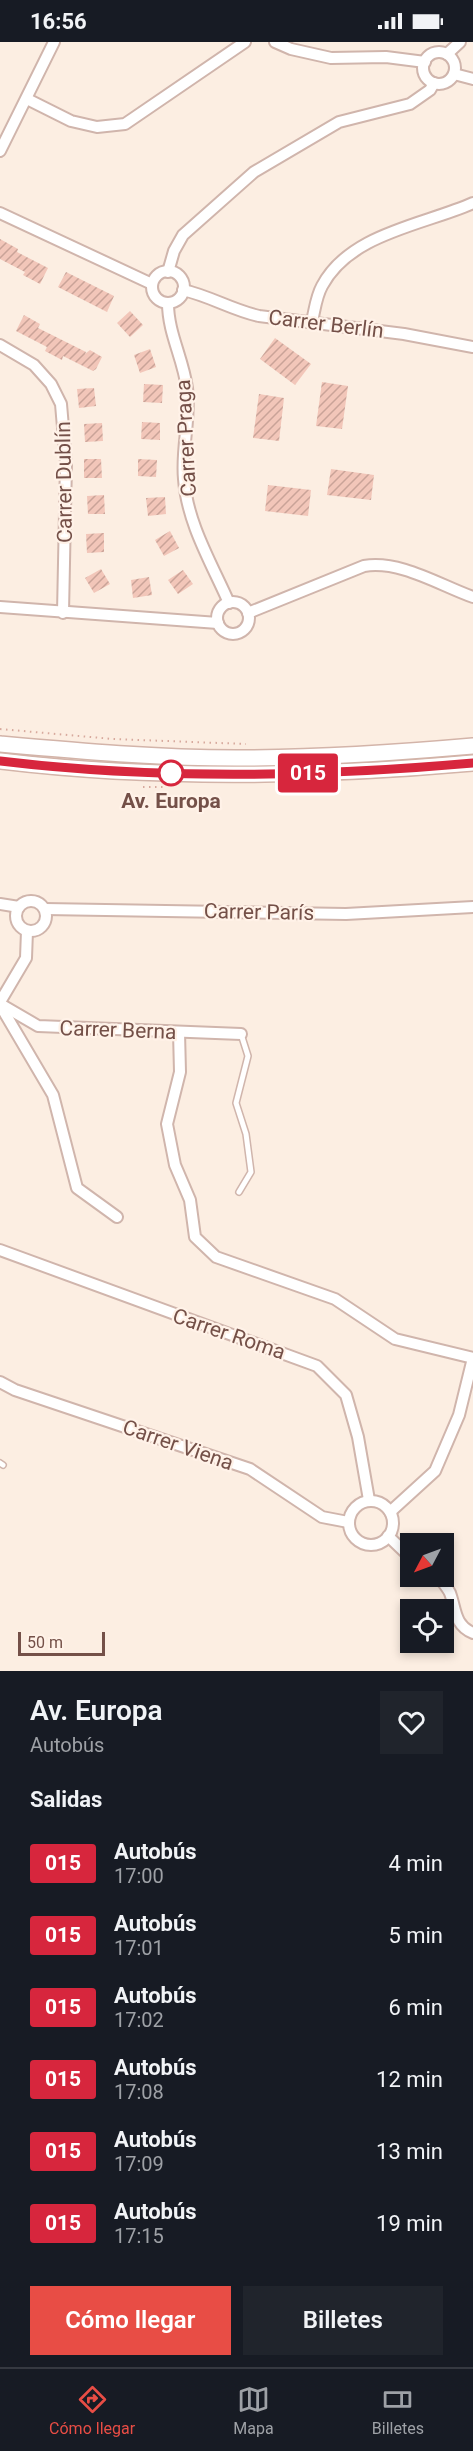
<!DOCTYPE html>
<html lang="es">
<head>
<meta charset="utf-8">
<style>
  :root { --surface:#171b24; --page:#20242c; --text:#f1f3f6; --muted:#9ea1a6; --line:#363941; --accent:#e84d45 }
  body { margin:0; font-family:Roboto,sans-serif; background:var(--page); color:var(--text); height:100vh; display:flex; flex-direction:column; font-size:22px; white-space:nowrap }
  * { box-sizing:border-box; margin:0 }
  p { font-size:20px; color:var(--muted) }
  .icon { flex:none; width:33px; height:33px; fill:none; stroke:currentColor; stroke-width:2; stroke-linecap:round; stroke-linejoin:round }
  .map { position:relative; height:1629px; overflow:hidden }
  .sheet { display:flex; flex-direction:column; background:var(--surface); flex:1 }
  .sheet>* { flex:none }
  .badge { padding:0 12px; border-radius:4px; font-size:21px; line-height:39px }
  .needle { width:39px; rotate:229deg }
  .controls { position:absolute; left:400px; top:1491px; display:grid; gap:12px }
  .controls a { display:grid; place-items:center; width:54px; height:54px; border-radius:0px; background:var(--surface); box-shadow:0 3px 9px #0003; font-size:30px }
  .scale { position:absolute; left:18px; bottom:15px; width:87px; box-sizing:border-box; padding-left:6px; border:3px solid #745048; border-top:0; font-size:16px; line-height:21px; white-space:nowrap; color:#745048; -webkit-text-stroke:4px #fff2e8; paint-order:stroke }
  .map>.badge { position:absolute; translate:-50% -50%; box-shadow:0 0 0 3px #fff }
  h2 { padding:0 30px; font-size:22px; line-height:54px }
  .round { display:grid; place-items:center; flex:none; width:63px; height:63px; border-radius:0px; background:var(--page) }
  .headline { display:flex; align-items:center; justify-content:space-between; height:102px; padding:0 30px }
  h1 { font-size:28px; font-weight:600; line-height:45px }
  .action { display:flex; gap:12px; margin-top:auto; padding:12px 30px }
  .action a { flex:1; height:69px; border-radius:0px; background:var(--accent); color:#fff; font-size:24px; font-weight:600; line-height:69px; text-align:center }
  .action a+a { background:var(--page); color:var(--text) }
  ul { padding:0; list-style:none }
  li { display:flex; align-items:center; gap:18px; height:72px; padding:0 30px }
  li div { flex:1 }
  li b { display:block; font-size:22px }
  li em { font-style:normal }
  li .badge { min-width:66px; font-weight:700; text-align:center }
  .status { display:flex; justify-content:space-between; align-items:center; height:42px; padding:0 30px; background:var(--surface); direction:ltr }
  .status svg { height:16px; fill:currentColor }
  .tab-bar { display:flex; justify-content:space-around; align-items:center; height:84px; border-top:2px solid var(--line); background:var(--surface); font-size:16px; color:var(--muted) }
  .tab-bar a { display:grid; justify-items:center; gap:3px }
  .tab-bar .selected { color:var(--accent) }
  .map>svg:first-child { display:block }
  .building { fill:url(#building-hatch) }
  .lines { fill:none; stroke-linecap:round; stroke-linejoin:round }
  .lane-casing { stroke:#d0b5ac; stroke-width:8 }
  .street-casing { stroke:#d0b5ac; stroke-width:14 }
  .secondary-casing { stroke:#d3b4a9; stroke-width:18 }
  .path { stroke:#d7a99d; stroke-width:2; stroke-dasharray:1.5 4.5; stroke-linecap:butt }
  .lane { stroke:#fff; stroke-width:5 }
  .street { stroke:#fff; stroke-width:10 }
  .secondary { stroke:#fff; stroke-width:15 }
  .line-casing { stroke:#fff; stroke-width:14 }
  .line { stroke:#d7263d; stroke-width:9 }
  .stop-dot { fill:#fff; stroke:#d7263d; stroke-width:3 }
  .labels { text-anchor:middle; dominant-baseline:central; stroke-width:4.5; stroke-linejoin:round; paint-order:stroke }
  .street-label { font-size:21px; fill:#745048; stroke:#fff2e8 }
  .stop-label { font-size:21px; font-weight:bold; fill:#745048; stroke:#fff2e8 }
</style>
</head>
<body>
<div class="status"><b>16:56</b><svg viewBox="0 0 49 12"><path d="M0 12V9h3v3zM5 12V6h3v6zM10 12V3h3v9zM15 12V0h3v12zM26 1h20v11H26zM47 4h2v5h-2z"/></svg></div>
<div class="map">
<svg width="473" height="1629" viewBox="0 0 473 1629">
  <defs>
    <pattern id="building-hatch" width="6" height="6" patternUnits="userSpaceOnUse" patternTransform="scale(1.5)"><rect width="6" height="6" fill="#f2c6b9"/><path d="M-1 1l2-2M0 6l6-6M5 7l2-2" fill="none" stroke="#c9a398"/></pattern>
  </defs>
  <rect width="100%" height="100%" fill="#fceee2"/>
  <g class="building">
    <path d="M0,197l18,10 -1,3 31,16 -8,16 -17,-9 2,-3 -25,-13z"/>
    <path d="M66,230l48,24 -7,16 -49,-25z"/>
    <path d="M130,269l13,14 -13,12 -13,-14z"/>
    <path d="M24,273l16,9 -2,4 48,24 -1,2 5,-4 12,7 -6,12 -3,2 -30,-15 -1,4 -17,-9 2,-4 -31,-16z"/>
    <path d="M275,296l36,26 -16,21 -35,-26z"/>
    <path d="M150,307l6,18 -16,6 -6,-18z"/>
    <path d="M322,340l26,4 -6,43 -26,-3z"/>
    <path d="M144,342l19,1 -1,18 -19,-1z"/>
    <path d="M94,346l2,18 -17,2 -2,-19z"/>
    <path d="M259,352l25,4 -5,43 -26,-3z"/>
    <path d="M142,380l18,1v17l-19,-1z"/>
    <path d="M102,381l1,18 -18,1 -1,-18z"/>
    <path d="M84,417h17l1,19h-18z"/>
    <path d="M138,417l19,1 -1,17 -18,-1z"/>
    <path d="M331,427l43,6 -3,25 -44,-5z"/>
    <path d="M268,443l43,5 -3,26 -43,-5z"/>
    <path d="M104,453l1,19h-17l-1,-18z"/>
    <path d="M165,455l1,17 -18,2 -2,-18z"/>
    <path d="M170,489l9,17 -15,8 -9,-16z"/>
    <path d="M104,491v19l-17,1 -1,-19z"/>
    <path d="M101,527l9,15 -16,9 -9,-15z"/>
    <path d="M183,528l10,14 -15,10 -10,-14z"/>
    <path d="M149,535l3,18 -19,3 -2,-18z"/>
  </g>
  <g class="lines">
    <defs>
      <g id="lane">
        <path d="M239,1150l12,-20 -5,-38 -10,-31 12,-47 -7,-22"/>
        <path d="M0,1421l3,2"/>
      </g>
      <g id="street">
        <path d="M275,0l16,7 40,9 55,-1 39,5"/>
        <circle cx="439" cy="26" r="16"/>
        <path d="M447,12l13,-12"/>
        <path d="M454,32l19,5"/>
        <path d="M27,57l44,22 26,6 28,-3 120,-82"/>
        <path d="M0,109l54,-109"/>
        <path d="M0,171l152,71"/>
        <circle cx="168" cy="245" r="16"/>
        <path d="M168,230l6,-21 9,-16 71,-63 85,-50 71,-18 20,-14 4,-7"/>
        <path d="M183,248c27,6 49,20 76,26l145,18 69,13"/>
        <path d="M168,261c0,30 15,55 19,85 4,30 -6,60 -3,91 3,44 28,85 45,124"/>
        <path d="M312,279c3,-12 4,-24 10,-35 28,-53 102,-61 151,-83"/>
        <path d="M0,303l34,20 17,19 10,20 5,59 -3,150"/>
        <circle cx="233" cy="576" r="16"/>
        <path d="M0,565l218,16"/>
        <path d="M248,571l116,-47c37,-6 75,19 109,31"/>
        <circle cx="31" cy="874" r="15"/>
        <path d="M0,862l19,3"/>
        <path d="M45,867l301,5 127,-7"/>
        <path d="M0,960l26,-44 1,-27"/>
        <path d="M0,963l53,90 24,93 40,29"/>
        <path d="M2,963l36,21 203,8"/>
        <path d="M179,990l1,40 -13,52 8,41 15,35 5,37 21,20 119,42 60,40 78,19"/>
        <path d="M0,1208l317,116 29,29 12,42 11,63"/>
        <path d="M0,1340l15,8 235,79 72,48 26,5"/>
        <circle cx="371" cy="1481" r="22"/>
        <path d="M390,1470l45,-41 24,-56 14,-57"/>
        <path d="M388,1494l23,22"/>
        <path d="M439,1534c3,6 8,11 11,17 6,16 4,32 23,40"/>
      </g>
      <g id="secondary">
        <path d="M0,702c79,7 157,14 236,14 80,0 158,-5 237,-12"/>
        <path d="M0,719c157,19 316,16 473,2"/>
      </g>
    </defs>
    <use href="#lane" class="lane-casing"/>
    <use href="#street" class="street-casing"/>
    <use href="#secondary" class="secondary-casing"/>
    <g class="path">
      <path d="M0,687l113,10 133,5"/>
      <path d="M143,745h22"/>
      <path d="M317,745l19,-1"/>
    </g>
    <use href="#lane" class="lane"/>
    <use href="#street" class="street"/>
    <use href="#secondary" class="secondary"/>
  </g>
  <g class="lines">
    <defs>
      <path id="line" d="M0,719c157,19 316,16 473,2"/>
    </defs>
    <use href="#line" class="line-casing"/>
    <use href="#line" class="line"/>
  </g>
  <circle class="stop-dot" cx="171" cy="731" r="12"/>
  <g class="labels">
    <g class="street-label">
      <text transform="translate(326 282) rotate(7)">Carrer Berlín</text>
      <text transform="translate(186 396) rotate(-93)">Carrer Praga</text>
      <text transform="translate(64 440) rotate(-91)">Carrer Dublín</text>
      <text transform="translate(259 870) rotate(1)">Carrer París</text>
      <text transform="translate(118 988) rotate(2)">Carrer Berna</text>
      <text transform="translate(229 1292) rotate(19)">Carrer Roma</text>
      <text transform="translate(178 1403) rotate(19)">Carrer Viena</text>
    </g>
    <g class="stop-label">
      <text x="171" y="759">Av. Europa</text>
    </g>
  </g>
</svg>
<div class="controls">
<a><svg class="needle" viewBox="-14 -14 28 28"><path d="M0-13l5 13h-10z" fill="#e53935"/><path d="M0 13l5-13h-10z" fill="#9ea1a6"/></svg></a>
<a><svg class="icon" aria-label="locate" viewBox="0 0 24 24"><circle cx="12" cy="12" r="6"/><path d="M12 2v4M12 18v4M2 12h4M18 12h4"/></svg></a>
</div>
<div class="scale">50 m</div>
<b class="badge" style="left:308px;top:731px;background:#d7263d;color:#fff">015</b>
</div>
<section class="sheet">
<div class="headline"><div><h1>Av. Europa</h1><p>Autobús</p></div><a class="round"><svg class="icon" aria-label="heart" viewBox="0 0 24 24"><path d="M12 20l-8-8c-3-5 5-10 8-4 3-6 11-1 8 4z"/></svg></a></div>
<h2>Salidas</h2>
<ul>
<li><span class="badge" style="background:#d7263d;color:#fff">015</span><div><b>Autobús</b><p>17:00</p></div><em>4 min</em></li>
<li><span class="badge" style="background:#d7263d;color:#fff">015</span><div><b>Autobús</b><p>17:01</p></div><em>5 min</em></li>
<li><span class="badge" style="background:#d7263d;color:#fff">015</span><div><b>Autobús</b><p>17:02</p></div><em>6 min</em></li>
<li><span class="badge" style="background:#d7263d;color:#fff">015</span><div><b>Autobús</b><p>17:08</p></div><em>12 min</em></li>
<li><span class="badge" style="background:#d7263d;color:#fff">015</span><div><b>Autobús</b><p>17:09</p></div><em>13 min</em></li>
<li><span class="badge" style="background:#d7263d;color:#fff">015</span><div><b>Autobús</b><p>17:15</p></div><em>19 min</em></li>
</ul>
<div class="action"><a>Cómo llegar</a><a>Billetes</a></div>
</section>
<nav class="tab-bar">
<a class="selected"><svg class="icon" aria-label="directions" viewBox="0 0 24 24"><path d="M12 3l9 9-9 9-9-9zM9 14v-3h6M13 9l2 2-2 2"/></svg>Cómo llegar</a>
<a><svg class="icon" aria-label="map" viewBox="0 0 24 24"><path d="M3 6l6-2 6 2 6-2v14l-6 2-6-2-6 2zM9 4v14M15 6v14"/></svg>Mapa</a>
<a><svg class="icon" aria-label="tickets" viewBox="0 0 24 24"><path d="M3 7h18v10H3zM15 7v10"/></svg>Billetes</a>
</nav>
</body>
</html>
